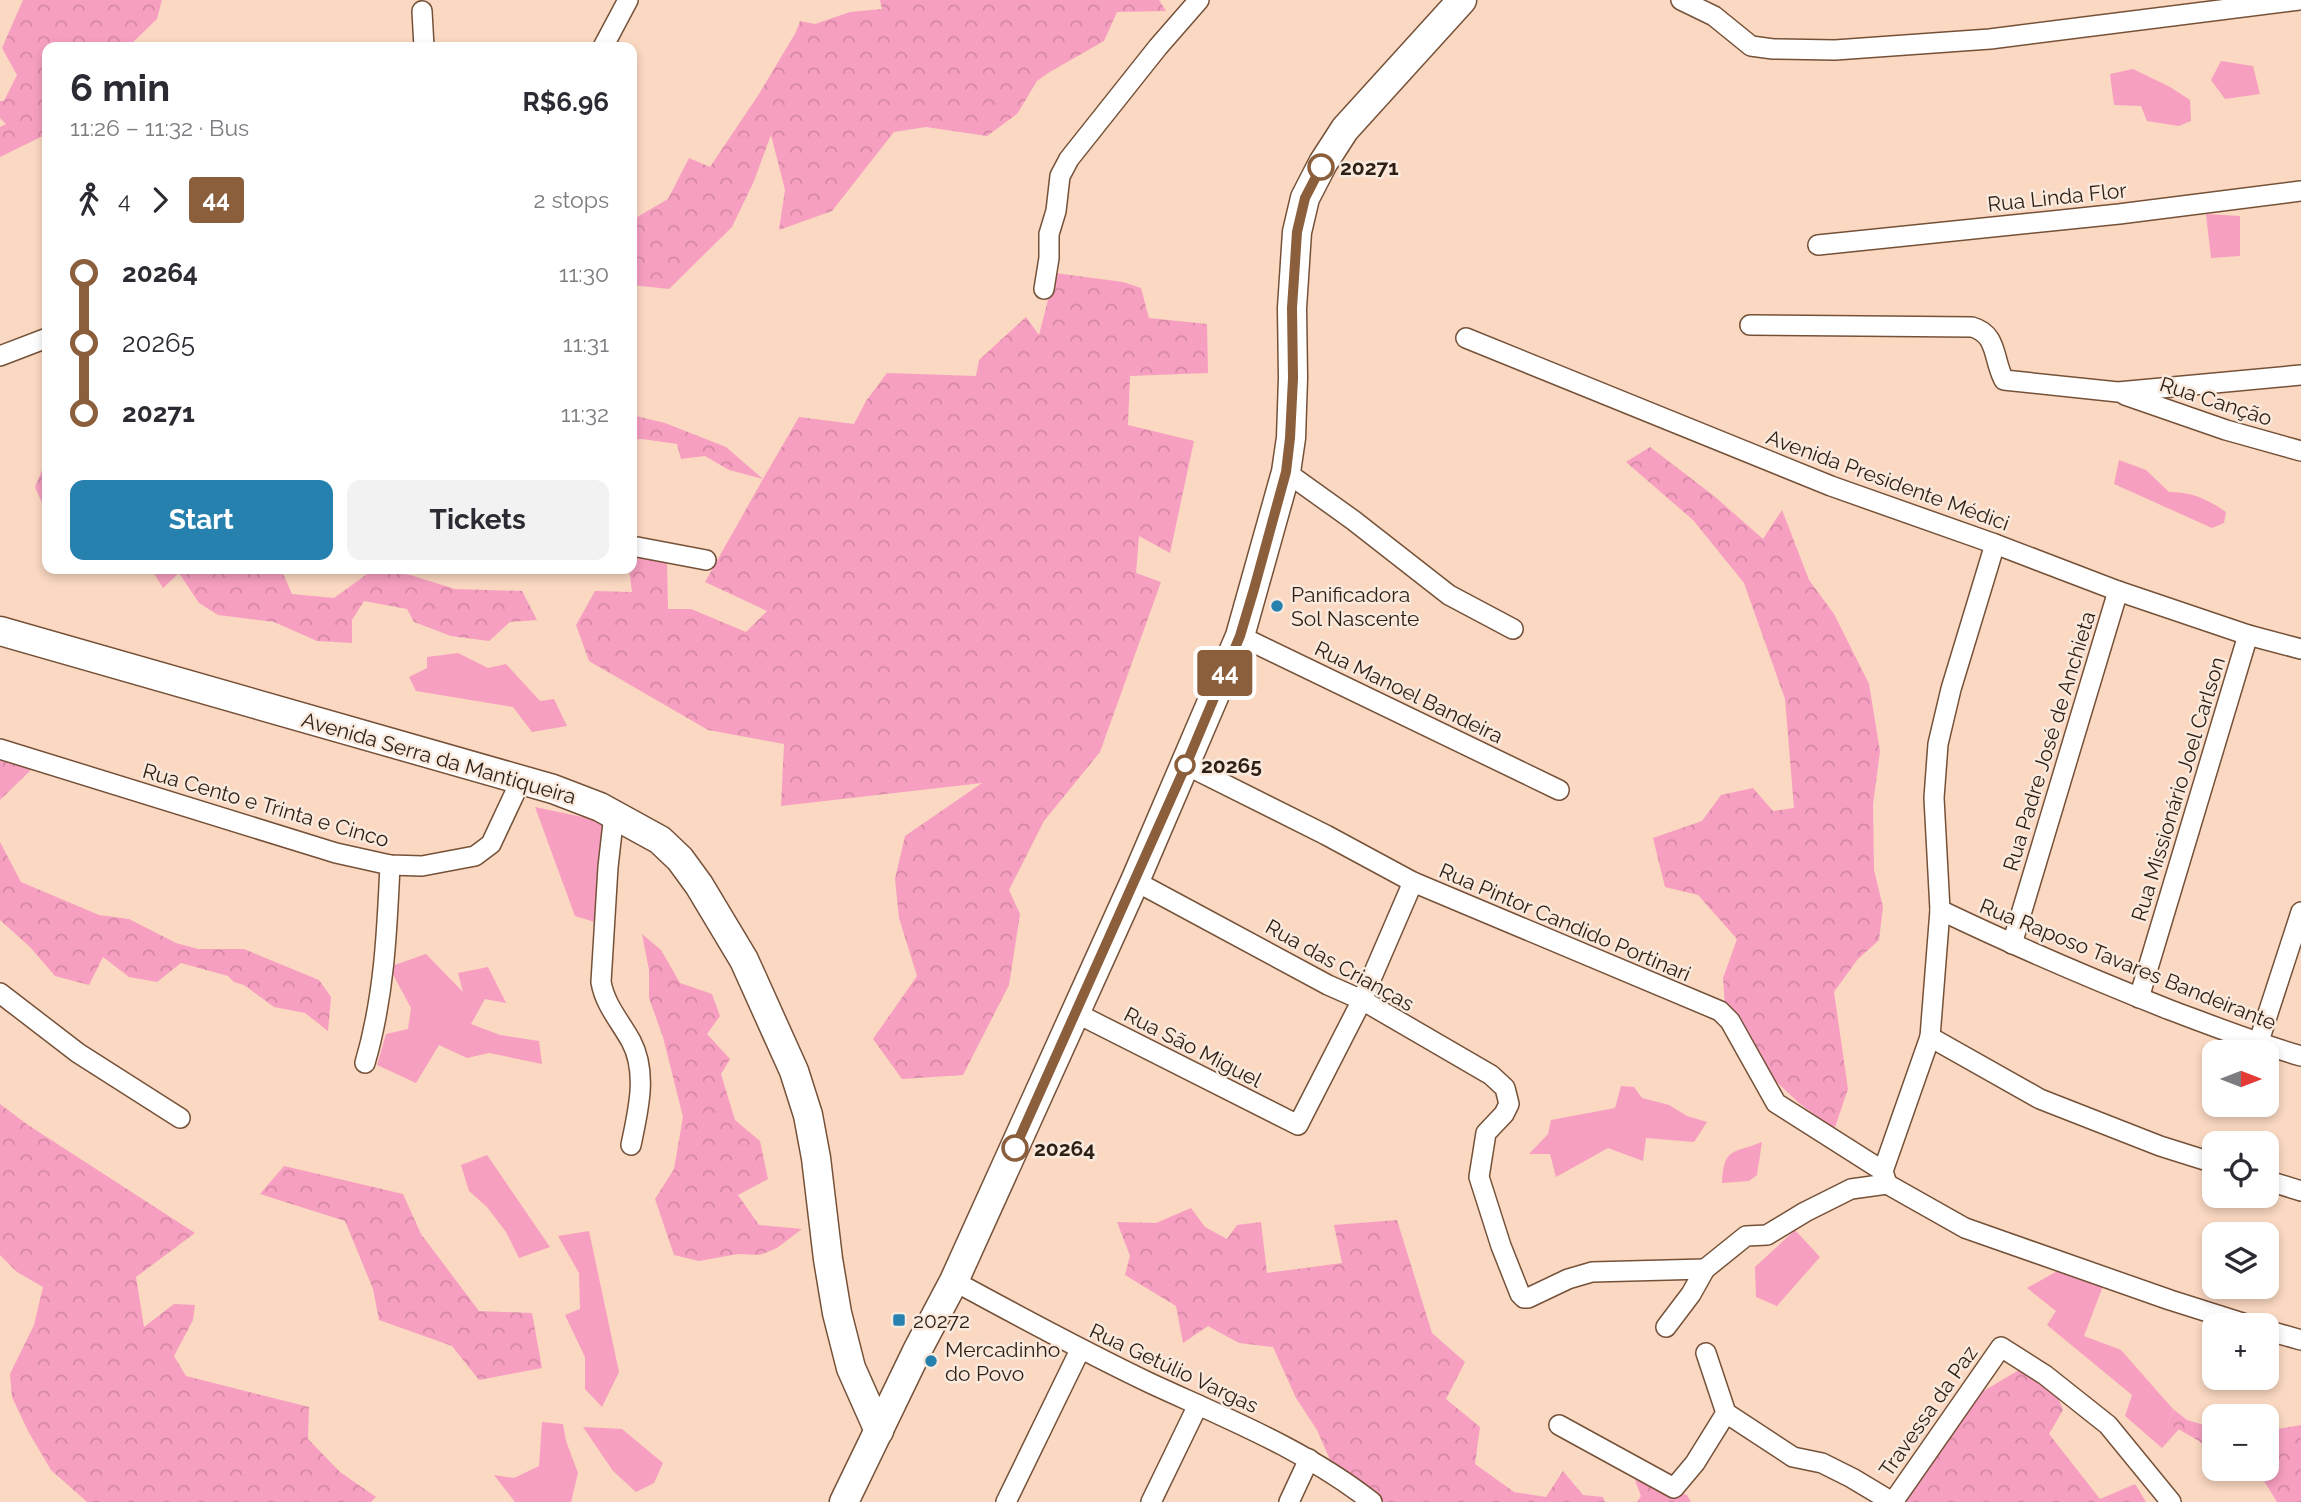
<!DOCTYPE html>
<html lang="en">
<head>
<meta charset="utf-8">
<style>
  :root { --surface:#fff; --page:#f2f2f3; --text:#2b2b33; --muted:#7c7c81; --accent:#2681af }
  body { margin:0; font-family:Raleway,sans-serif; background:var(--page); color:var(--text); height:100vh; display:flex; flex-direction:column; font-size:26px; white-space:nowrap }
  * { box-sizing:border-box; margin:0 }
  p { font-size:23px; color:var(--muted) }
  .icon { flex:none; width:38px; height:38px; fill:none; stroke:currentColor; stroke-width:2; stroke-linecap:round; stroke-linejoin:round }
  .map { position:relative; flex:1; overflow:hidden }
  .drawer { position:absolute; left:42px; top:42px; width:595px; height:532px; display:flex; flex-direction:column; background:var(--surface); border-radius:14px; box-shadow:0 4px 10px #0003 }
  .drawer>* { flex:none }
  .badge { padding:0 14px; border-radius:5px; font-size:24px; line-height:46px }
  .needle { width:46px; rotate:90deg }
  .buttons { position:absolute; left:2202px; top:1040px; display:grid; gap:14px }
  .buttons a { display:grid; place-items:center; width:77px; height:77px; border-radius:14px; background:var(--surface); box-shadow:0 4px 10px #0003; font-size:35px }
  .map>.badge { position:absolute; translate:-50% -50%; box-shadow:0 0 0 4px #fff }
  .legs { display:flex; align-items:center; gap:10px; height:77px; padding:0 28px; font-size:23px }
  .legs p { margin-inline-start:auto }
  .headline { display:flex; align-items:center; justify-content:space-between; height:119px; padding:0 28px }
  h1 { font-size:38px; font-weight:700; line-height:52px }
  .primary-button { display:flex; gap:14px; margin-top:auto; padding:14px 28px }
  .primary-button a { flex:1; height:80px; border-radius:14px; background:var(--accent); color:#fff; font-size:28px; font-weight:700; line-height:80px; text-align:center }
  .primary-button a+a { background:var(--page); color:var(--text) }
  ul { padding:0 28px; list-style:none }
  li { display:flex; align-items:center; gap:24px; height:70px; font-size:26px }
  li i { display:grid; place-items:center; width:10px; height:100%; margin:0 9px; background:currentColor }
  li i::after { content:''; width:18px; height:18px; margin:-9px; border:5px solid; border-radius:50%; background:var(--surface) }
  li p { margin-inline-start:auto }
  li:first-child i { background:linear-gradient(#0000 50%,currentColor 0) }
  li:last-child i { background:linear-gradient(currentColor 50%,#0000 0) }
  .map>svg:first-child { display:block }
  .grass { fill:#f79fc1 }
  .forest { fill:url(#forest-crowns) }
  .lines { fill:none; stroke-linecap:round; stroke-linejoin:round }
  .street-casing { stroke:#755138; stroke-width:22 }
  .secondary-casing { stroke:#755138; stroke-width:31 }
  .street { stroke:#fff; stroke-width:19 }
  .secondary { stroke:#fff; stroke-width:28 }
  .line-1-casing { stroke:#fff; stroke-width:16 }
  .line-1 { stroke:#8b5e3c; stroke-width:10 }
  .stop-1-dot { fill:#fff; stroke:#8b5e3c; stroke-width:3.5 }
  .poi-dot { fill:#2681af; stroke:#fae9dd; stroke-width:2.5 }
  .labels { text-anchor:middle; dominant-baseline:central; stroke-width:5; stroke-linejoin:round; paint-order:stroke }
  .stop-label { font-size:21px; font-weight:bold; fill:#2e1f14; stroke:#fae9dd; text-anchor:start }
  .street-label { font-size:21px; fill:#2e1f14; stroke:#fae9dd }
  .poi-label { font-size:21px; fill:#2e1f14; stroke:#fae9dd; text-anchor:start }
</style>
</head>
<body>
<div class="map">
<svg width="2301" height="1502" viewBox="0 0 2301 1502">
  <defs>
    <pattern id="forest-crowns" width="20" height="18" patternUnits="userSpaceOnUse" patternTransform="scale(1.75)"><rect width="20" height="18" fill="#f79fc1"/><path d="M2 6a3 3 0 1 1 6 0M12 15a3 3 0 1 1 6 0" fill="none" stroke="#d488a5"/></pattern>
  </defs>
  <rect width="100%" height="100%" fill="#fad8c1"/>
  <g class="grass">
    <path d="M2221,61l32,5 7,28 -35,5 -14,-19z"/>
    <path d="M2133,69l37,18 20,13 1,21 -12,5 -32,-5 -6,-15 -27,-1 -4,-31z"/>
    <path d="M2206,214l34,2v40l-29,2z"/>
    <path d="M2119,460l27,10 23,22c23,0 38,7 57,20l-2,11 -12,5 -98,-44z"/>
    <path d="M458,653l30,15 18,-4 34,37 14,-2 13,27 -35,6 -19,-25 -97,-16 -7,-14 18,-9v-11z"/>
    <path d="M535,807l71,15 -8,101 -23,-7z"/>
    <path d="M426,954l37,38 -5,-19 30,-6 18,36 -21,-4 -14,25 29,11 39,6 3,23 -53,-11 -22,5 -28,-13 -23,38 -39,-18 9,-31 22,-5 3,-21 -22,-41z"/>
    <path d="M1621,1086l13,1 8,11 27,7 18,11 20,6 -13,20 -48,-4 -3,23 -35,-13 -52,29 -6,-23h-21l19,-20 3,-14 64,-12z"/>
    <path d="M1762,1142l-5,33 -8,6 -27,2c2,-37 11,-29 40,-41z"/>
    <path d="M487,1155l63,92 -31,11 -13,-26 -19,-25 -18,-16 -8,-26z"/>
    <path d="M1795,1230l25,27 -43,49 -21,-9 -1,-30z"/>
    <path d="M589,1231l30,141 -17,35 -17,-18v-32l-20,-42 15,-6 -1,-36 -21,-37z"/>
    <path d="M2061,1269l42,17 -19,50 37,14 52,59 -5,14 12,5 -18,20 -37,-32 7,-21 -85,-70 9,-14 -29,-23z"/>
    <path d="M542,1422l21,2 3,17 12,32 -7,29h-56l-21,-27 20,3 25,-12z"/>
    <path d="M583,1427l39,2 41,34 -9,20 -18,9 -23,-21z"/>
  </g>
  <g class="forest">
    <path d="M23,0h139l-5,19 -29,28h-81v87l-47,23v-30l6,-3 -6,-6v-17h4l13,-26 -15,-27z"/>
    <path d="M880,0h279l7,11 -49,1 -13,29 -56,32 -11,8 -20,33 -30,22 -61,-9 -32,5 -62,79 -53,19 6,-40 -14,-55 -17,46 -22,46 -63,62 -37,-4v-65l36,-21 21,-41 21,9 49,-73 37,-62 4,-11 15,3 35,-12 32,-3z"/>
    <path d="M1055,273l68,9 18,6 8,30 58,6 1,49 -78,3 -2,49 66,16 -24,112 -31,-17 -3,37 25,9 -61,170 -56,69 -35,69 11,24 -11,71 -46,90 -61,4 -29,-40 44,-63 -18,-58 -4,-39 10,-43 77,-53 -201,23 3,-62 -76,-14 -119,-69 -13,-36 19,-34 37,1 -3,-23h3v-18l35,8 1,50h23l55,23 21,-21 -62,-29 58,-103 -34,-9 -24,-14 -24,3 -4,-15 -35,-5 -10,1v-25l33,8 61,24 37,32 36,-62 55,7 12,-23 21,-28 89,3 3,-16 47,-43 13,18z"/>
    <path d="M1650,447l64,49 49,43 19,-29 27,70 25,34 35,70 11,67 -7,54 1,65 9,37 -4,33 -22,20 -23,32 14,97 -14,41 -35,-27 -34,-32 -40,-65 -2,-28 14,-39 -39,-44 -33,-8 -12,-49 49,-17 19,-26 32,-7 20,23 21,-3 -9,-109 -41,-116 -51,-63 -67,-58z"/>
    <path d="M47,458v56l-12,-27z"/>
    <path d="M156,569h125l11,25 42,4 40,-29 36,6 45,14 67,2 15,29 -27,2 -21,19 -38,-5 -37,-14 -7,-13 -43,-8 -12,19v23l-35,-2 -43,-19 -56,-7 -19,-12 -20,-30 -16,15 -10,-16z"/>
    <path d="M0,755l34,12 -34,33z"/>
    <path d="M0,842l21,40 78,33 30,4 47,24 22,6h46l75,31 12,17 -3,34 -23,-18 -31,-6 -30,-22 -10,-3 -6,-6 -47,-13 -24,19 -28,-5 -26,-20 -14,28 -34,-9 -25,-29 -30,-27z"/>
    <path d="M642,934l19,16 19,33 32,11 8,22 -13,18 23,25 -9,15 14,46 25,21 8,38 -30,16 21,30 43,4 -25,19 -17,7 -22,-1 -39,7 -25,-6 -19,-56 19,-30 9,-52 -20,-80 -14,-39v-28z"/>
    <path d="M0,1104l28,21 167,108 -59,44 8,50 30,-23 21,1 -2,15 -19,36 12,20 123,31 -1,32 32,33 36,25 -5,5h-284l-36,-32 -23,-39 -16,-34 -2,-23 24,-49 9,-38 -26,-15 -17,-17z"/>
    <path d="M284,1166l119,28 18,40 58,77 53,2 10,55 -63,12 -27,-34 -73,-26 -6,-31 -28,-68 -85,-27z"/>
    <path d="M1191,1208l14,19 22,12 10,-14 24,-3 6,51 75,-10 -8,-38 63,-5 35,113 33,29 -19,37 34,28 -5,37 39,28 32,5 17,-26 20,24 20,2 2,5h-224l-50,-40 -14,-32 -21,-32 -23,-51 -34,-4 -31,-17 -25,17 -7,-37 -51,-31 5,-19 -13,-34 39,1z"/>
    <path d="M2019,1370l37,23 7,17 -14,24 51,65 35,-15 11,18h-247l71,-103z"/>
    <path d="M2173,1409l14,11 27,8v26l-15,-13 -31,-18z"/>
    <path d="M2301,1425v77h-24l-19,-31 -10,-3h18v-37z"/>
    <path d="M1635,1480l52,15 4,7h-54l4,-6z"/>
  </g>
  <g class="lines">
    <defs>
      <g id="street">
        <path d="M1681,0l33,16 37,30 22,3 62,1 155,-11 309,-39"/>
        <path d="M422,11l2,36"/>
        <path d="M603,47l25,-47"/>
        <path d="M1818,245l301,-31 182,-23"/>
        <path d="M1044,289l5,-31v-24l7,-23 4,-35 9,-17 89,-112 41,-47"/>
        <path d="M1750,325l222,2c26,7 21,33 32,53l114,12 183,-17"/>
        <path d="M1466,338l365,148 164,58 123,47 130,44 53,14"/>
        <path d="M0,356l47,-18"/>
        <path d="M2125,395l101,35 75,21"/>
        <path d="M1286,472l67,48 96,75 64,34"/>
        <path d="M632,546l74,14"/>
        <path d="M1240,636l319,154"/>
        <path d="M0,749l336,104 54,12 32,1 53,-10 16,-12 30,-64"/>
        <path d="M1186,765l140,70 87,47 307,129 10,10 46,82 107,68"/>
        <path d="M614,814l-6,53 -7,115c4,23 19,39 30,59 17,32 7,70 0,104"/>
        <path d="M1135,881l193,104 34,15 129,75 14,13 4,16 -5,10 -18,19 -7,44 22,69 19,48 4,4h4l40,-19 24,-7 113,-3"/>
        <path d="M1940,910c75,36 152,69 230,100 43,16 86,33 131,46"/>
        <path d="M2012,944l106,-353"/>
        <path d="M0,993l78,60 102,65"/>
        <path d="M2139,998l109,-363"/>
        <path d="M1076,1013l222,112 64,-125 51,-118"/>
        <path d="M1930,1037l110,62 120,47 54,17"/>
        <path d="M2258,1044l43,-132"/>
        <path d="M365,1063c19,-65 22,-130 25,-198"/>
        <path d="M2266,1180l35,11"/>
        <path d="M1887,1184l-4,-13 47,-134 10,-127 -6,-112 4,-54 13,-55 44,-145"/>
        <path d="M1887,1184l78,44 205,72 79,25"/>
        <path d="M954,1281c66,36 131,71 198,103 76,35 154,66 220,118"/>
        <path d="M1666,1327l25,-33 14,-25 41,-33 21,-1 38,-23 46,-23 36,-5"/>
        <path d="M2266,1330l35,10"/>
        <path d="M1706,1353l20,60 67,44 29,6 30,15 40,24"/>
        <path d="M1559,1425l115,63 21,-25 31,-50"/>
        <path d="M1006,1502l74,-152"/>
        <path d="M1151,1502l47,-97"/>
        <path d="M1289,1502l20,-43"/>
        <path d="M1893,1502l108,-155 44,28 63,50 63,77"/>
      </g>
      <g id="secondary">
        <path d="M0,631l553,158 47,18 60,33 20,19 19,26 45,75 50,111 14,44 8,43 12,101 9,54 14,55 28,63"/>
        <path d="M844,1502l74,-153 36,-68 181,-400 105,-245 46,-164 5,-34 2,-60 -1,-70 5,-76 8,-34 18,-35 22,-34 117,-129"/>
      </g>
    </defs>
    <use href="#street" class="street-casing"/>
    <use href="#secondary" class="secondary-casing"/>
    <use href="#street" class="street"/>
    <use href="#secondary" class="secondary"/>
  </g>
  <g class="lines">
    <defs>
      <path id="line-1" d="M1015,1148l171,-383 54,-129 14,-47 32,-117 4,-34 3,-60 -1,-70 5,-76 8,-34 16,-31"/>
    </defs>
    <use href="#line-1" class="line-1-casing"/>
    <use href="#line-1" class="line-1"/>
  </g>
  <g class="stop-1-dot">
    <circle cx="1321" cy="167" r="12"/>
    <circle cx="1185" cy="765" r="9"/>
    <circle cx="1015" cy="1148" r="12"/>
  </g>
  <g class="poi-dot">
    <circle cx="1277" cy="606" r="7"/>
    <rect x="892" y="1313" width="14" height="14" rx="3.5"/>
    <circle cx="931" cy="1361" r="7"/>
  </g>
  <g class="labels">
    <g class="stop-label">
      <text x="1340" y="167">20271</text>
      <text x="1201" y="765">20265</text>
      <text x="1034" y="1148">20264</text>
    </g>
    <g class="street-label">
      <text transform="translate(2057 197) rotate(-6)">Rua Linda Flor</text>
      <text transform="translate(2216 401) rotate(18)">Rua Canção</text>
      <text transform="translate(1888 480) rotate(20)">Avenida Presidente Médici</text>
      <text transform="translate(1409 692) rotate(26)">Rua Manoel Bandeira</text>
      <text transform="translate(2049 741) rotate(-73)">Rua Padre José de Anchieta</text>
      <text transform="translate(439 758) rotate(16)">Avenida Serra da Mantiqueira</text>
      <text transform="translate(2178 789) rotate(-73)">Rua Missionário Joel Carlson</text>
      <text transform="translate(266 805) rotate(16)">Rua Cento e Trinta e Cinco</text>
      <text transform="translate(1565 922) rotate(23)">Rua Pintor Candido Portinari</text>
      <text transform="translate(2128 964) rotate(22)">Rua Raposo Tavares Bandeirante</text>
      <text transform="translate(1340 965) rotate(29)">Rua das Crianças</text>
      <text transform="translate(1193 1047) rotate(27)">Rua São Miguel</text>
      <text transform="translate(1174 1368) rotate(25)">Rua Getúlio Vargas</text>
      <text transform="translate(1928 1411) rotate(-55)">Travessa da Paz</text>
    </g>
    <g class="poi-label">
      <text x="1291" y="594">Panificadora<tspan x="1291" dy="24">Sol Nascente</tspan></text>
      <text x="913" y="1320">20272</text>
      <text x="945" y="1349">Mercadinho<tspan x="945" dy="24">do Povo</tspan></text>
    </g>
  </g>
</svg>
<div class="buttons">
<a><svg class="needle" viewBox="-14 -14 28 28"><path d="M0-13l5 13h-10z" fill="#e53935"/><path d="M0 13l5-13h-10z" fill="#7c7c81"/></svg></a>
<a><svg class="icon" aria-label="locate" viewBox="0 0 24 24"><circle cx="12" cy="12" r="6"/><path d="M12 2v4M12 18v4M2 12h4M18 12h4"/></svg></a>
<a><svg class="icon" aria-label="layers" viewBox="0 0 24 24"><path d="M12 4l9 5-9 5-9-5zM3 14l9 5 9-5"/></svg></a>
<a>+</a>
<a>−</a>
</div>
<b class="badge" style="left:1225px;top:673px;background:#8b5e3c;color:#fff">44</b>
<section class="drawer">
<div class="headline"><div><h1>6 min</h1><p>11:26 – 11:32 · Bus</p></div><b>R$6.96</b></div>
<div class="legs"><svg class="icon" aria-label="walk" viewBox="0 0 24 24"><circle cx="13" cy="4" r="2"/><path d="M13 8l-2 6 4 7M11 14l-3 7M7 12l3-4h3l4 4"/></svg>4<svg class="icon" aria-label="forward" viewBox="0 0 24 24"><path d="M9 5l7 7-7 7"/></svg><b class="badge" style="background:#8b5e3c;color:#fff">44</b><p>2 stops</p></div>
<ul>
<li><i style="color:#8b5e3c"></i><b>20264</b><p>11:30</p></li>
<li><i style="color:#8b5e3c"></i><span>20265</span><p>11:31</p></li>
<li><i style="color:#8b5e3c"></i><b>20271</b><p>11:32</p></li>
</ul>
<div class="primary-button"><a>Start</a><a>Tickets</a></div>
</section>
</div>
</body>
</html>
